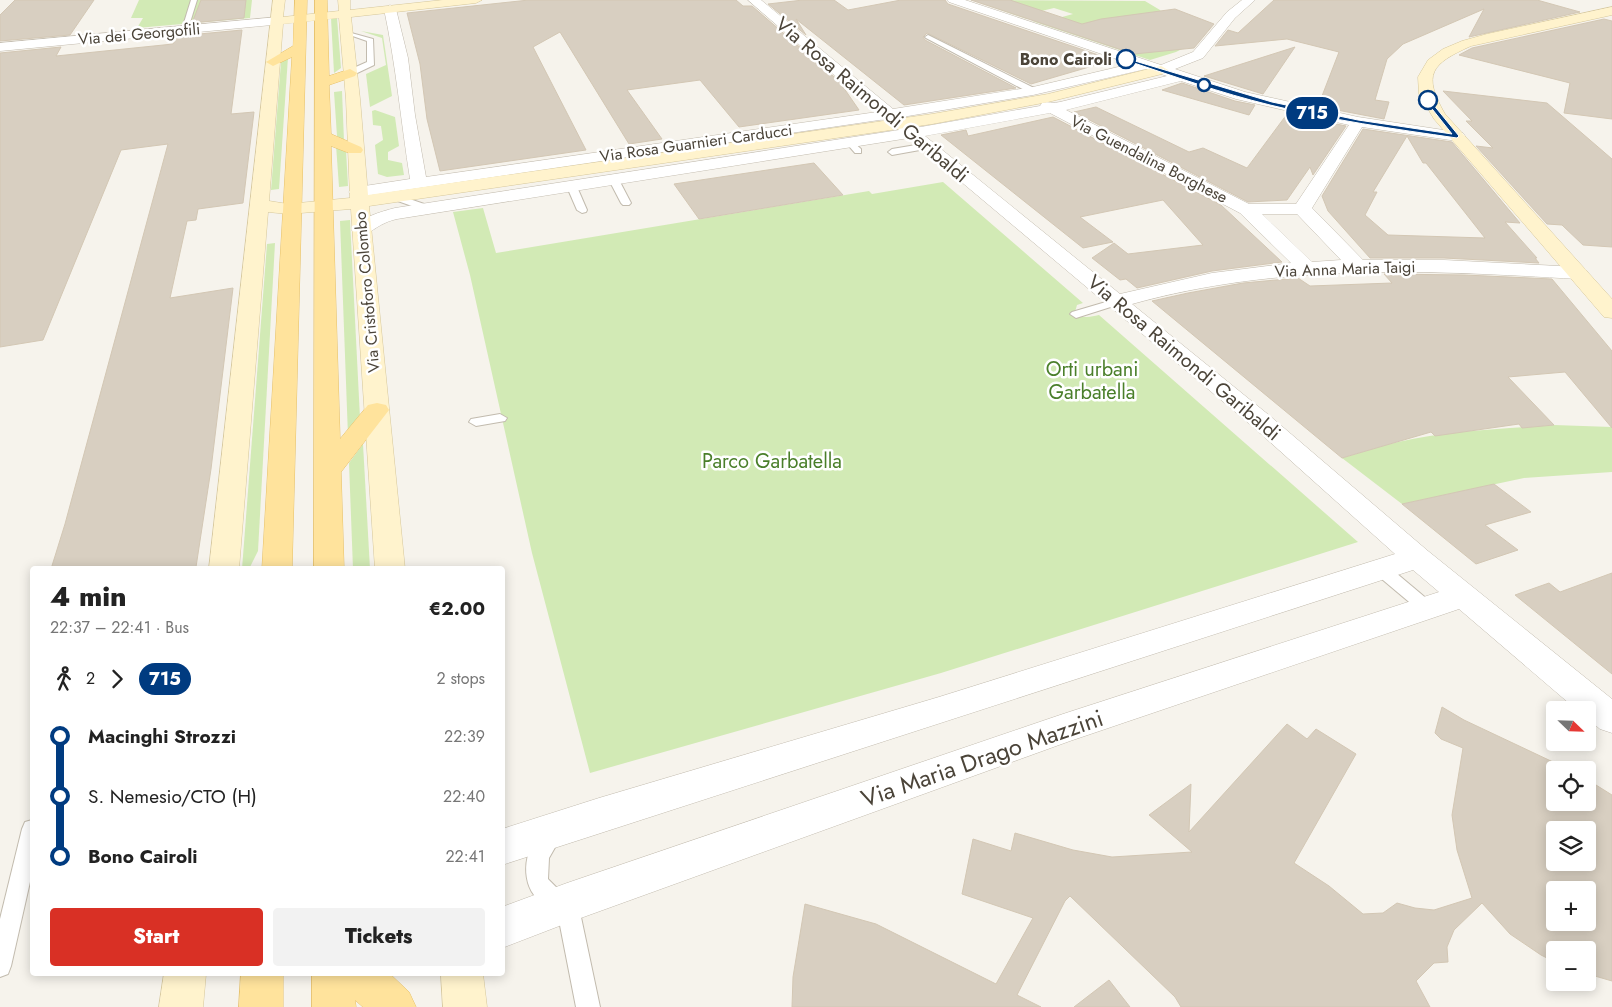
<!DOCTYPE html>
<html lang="en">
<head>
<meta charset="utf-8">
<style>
  :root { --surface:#fff; --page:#f2f2f2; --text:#222; --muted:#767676; --accent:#d93025 }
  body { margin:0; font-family:Jost,sans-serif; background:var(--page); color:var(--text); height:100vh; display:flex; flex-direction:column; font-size:19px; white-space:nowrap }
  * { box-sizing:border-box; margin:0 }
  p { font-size:16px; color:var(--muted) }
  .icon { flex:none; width:28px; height:28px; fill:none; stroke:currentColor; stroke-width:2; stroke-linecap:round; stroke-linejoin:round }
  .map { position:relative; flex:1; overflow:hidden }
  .sheet { position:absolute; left:30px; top:566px; width:475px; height:410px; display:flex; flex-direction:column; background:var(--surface); border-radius:5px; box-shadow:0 2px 12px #0003 }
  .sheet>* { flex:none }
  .badge { padding:0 10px; border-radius:16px; font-size:18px; line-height:32px }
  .needle { width:32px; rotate:113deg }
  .buttons { position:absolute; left:1546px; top:701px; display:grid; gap:10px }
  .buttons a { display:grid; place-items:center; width:50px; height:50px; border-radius:5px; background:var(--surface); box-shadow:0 2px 12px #0003; font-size:25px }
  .map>.badge { position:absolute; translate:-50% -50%; box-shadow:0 0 0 2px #fff }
  .legs { display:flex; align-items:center; gap:8px; height:55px; padding:0 20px; font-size:16px }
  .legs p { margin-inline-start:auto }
  .summary { display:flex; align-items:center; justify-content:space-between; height:85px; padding:0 20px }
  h1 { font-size:28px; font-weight:800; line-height:38px }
  .button { display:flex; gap:10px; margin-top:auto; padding:10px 20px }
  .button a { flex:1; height:58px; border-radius:5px; background:var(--accent); color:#fff; font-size:20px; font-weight:800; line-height:58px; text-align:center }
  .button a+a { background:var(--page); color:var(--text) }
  ul { padding:0 20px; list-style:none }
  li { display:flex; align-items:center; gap:18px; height:60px; font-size:19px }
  li i { display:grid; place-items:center; width:8px; height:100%; margin:0 6px; background:currentColor }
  li i::after { content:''; width:12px; height:12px; margin:-6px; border:4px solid; border-radius:50%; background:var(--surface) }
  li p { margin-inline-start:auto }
  li:first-child i { background:linear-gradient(#0000 50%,currentColor 0) }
  li:last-child i { background:linear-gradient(currentColor 50%,#0000 0) }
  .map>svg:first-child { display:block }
  .green { fill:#d2eab5 }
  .building { fill:#d8cfc1; stroke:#d3c7b4; fill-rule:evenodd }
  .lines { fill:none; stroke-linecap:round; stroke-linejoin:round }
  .lane-casing { stroke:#c2bbae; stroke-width:2 }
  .street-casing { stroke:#c2bbae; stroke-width:1 }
  .secondary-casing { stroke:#d6c79b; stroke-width:1 }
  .primary-casing { stroke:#e6c16a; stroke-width:1 }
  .lane { fill:#fff; fill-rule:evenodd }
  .street { fill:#fff; fill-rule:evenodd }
  .secondary { fill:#fff3cd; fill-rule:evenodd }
  .primary { fill:#ffe39c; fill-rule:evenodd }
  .line-1 { fill:#003b80; stroke:#fff }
  .stop-1-dot { fill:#fff; stroke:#003b80; stroke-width:2.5 }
  .labels { text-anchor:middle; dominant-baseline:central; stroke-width:5; stroke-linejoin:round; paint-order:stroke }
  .far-street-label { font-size:16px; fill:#4b4439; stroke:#fff }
  .far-stop-label { font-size:16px; font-weight:bold; fill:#4b4439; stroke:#fff; text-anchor:end }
  .street-label { font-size:20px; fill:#4b4439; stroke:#fff }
  .park-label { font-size:20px; fill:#4a7f2a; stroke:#fff }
  .near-street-label { font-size:24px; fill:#4b4439; stroke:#fff }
</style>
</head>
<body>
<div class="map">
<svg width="1612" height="1007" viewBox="0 0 1612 1007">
  <rect width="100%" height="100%" fill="#f6f3ec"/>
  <g class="green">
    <path d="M139,0h113l-2,18 -113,10 6,-10h-12z"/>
    <path d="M972,0l173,1 15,9 26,37 -10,5 -26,8 -118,-39 12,1 29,-8 -19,-6 -29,7 6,3 -4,1z"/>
    <path d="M331,18h6l4,50 -7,5z"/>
    <path d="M361,31l22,4 9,61 -22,11 -4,-33 20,-9 -4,-27z"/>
    <path d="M288,57l-9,132 -8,1 10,-128z"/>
    <path d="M342,91l2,50 -7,-5 -3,-44z"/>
    <path d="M375,110l20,7 4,29 -11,6v8l14,3 2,12 -17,2 -9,-3 -3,-29 8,-5 -2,-14 -8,-1 -1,-14z"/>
    <path d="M336,145l10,5 2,36 -9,1z"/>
    <path d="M943,182l140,121 -6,2 -2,7c6,7 15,5 24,3l259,227 -417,131 -351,100 -58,-220 -62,-278 -17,-63 30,-4 13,45 373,-62 3,3z"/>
    <path d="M350,220l10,198 -12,18 -8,-215z"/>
    <path d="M275,243l-17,308 -9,18h-7l25,-325z"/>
    <path d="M1554,425l58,2v45l-88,6 -122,26 -60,-46c19,-5 37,-12 56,-16 51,-12 104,-13 156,-17z"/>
    <path d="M363,444l7,125h-17l-4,-106z"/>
  </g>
  <g class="building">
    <path d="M15,0h79l-24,35 -70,6v-26z"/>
    <path d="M201,0h45l-2,18 -52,5z"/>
    <path d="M529,0h207l7,6h9l87,75 20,29 -120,17 -39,-47 -73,10 35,49 -33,5 -69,-112 -27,15 53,103 -146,21 -13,-52 -7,-55 -13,-51z"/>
    <path d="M803,0h31l14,10 53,-10h44l3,4 165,56 -82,24 -104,-51 -4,4 2,3 91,48 -112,17 -108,-86 10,16 -38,-31z"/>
    <path d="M971,0h39l72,24 19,-5 74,-10 39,15 -20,24 -60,6z"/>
    <path d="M1274,0h263l43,12 -111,25 15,-28 -81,35 -16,15 -12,41 14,2 -5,17 -73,-14 4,-9h7l17,-44 -52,-13 -72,7 13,-16 10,3z"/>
    <path d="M1604,19l8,2v98l-48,-6 6,-30 -111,-28 13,-7z"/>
    <path d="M242,30l-11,84 23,-2 -11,91 -45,6 -2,11 -9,1 -17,77 63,-10 -22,181 -15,98 -9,2h-136l14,-45 103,-380 -47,6 -78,190 -43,7v-294l61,-6 -5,9 117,-12 5,-8z"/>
    <path d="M1295,47l-32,47 -59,-18z"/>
    <path d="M1182,83l53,18 20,4 -6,10 -87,-25z"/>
    <path d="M1443,91l104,12 65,56v88l-29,-2 -21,-20 -15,-1 -71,-78 17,2 -27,-27h6z"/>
    <path d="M1096,107l93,45 14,-4 44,20 40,-54 59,12 -33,49 -3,-8 -23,33 -39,2 -174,-90z"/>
    <path d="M1053,117l168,88 61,57 -70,9 -75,17 -11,-9 -6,1 -28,-22 22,-15 14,11 75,-9 -40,-45 -83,17 33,25 -30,6 -142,-113 25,-5 2,6z"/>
    <path d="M1363,129l89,13 68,81 -15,-1 32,36h-2l4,5 -95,-5h-74l-42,-47 -6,-15zM1407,136l16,27h3l59,75 -97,-3 -23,-20 12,-23h-4z"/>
    <path d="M814,163l29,32 -144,24 -25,-35z"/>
    <path d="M1384,274l81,1 87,4 60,72v77l-47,-56 -57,5 46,48 -32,3 -3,-4 -84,12 -4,-4 -89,26 -190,-157 36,-8 55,-10 55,-5 12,8 82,-3z"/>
    <path d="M1494,484l37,28 -46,13 33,25 -42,14 -74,-60z"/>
    <path d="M1612,573v101l-97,-79 34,-12 11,9z"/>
    <path d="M1442,707l22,13 106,50h-15v32h33v-22l24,15v186l-24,-7v-24h-33v12l-14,-7 -31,-21 -28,-31 -28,27 -7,17 1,15 -14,1 -18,18 14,26h-249l-6,-10 -105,-101 -5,5 -48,94 24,12h-249l1,-30 12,-73 71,20 120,60 37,-66 -71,-24 11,-55 38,12 4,-18 58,17 39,7 80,-5 -43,-37 42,-31 -2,48 98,-108 20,15 9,-10 40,25 -62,109 35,23 34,28 20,-1 14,-10 18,5 19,2 38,-12 -15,-48 -5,-35 11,-67 -22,-9 -6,-6zM1555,830h33v32h-33zM1555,890h33v32h-33z"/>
    <path d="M1109,980l21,27h-56z"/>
  </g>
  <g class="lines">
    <defs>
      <g id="lane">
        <path d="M191,0h6l-9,29 -3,2 -3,-2z"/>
        <path d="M344,31l29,8 1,26 -21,10h-6v-4l20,-9v-21l-23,-8z"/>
        <path d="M928,35l108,54 1,2 -7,2 -104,-55 -1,-1z"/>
        <path d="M851,140l10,9v4h-6l-7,-8v-4z"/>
        <path d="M928,143l4,3 -1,2 -39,7 -4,-3 4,-3z"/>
        <path d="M614,177l5,3 12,23 -2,2h-6l-2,-2 -12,-23z"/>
        <path d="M572,184l5,3 10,23 -1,2 -4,1 -5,-3 -10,-23z"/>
        <path d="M395,194l38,13 1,2 -5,3 -37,-13v-4z"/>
        <path d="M1116,299l4,1 2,2 -2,2 -44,14 -6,-4 2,-2z"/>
        <path d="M500,414l7,4 -2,3 -29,5 -7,-4 2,-3z"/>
        <path d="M1383,565l6,2 44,37 2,4 -2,4 -6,2 -6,-2 -44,-37 -2,-4 2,-4z"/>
        <path d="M32,820v53l-21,93 -3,8 -8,3v-58l22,-90 3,-7z"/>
        <path d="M551,827l7,3 3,7 -12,21 -1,21 9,9 18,7 3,8 22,104h-24l-19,-97c-8,-4 -17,-7 -23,-15 -15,-20 -8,-58 17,-68z"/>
      </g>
      <g id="street">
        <path d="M748,0h13l132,109 140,-22 98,-23 -182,-62 -2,-2h18l196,65 32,-13 34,-40 15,-12h13l-20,18 -32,40 -28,11 70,23 113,25 105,16 2,3 -2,3 -6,2 -95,-14 -50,81 51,52h81l134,7 7,2 3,4 -3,4 -7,2c-152,-9 -298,-16 -446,25l138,112 158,135 184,148v34l-12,-4 -12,-10v-9h-11l-118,-101 -389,132 -503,182 -65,25v-41l65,-24 496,-169 376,-122 -26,-22 -911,295v-36l97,-31 340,-101 456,-143 -143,-128 -343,-288 -512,81c-4,1 -8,2 -12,4 -12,5 -17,14 -31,11l-2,-4c9,-13 28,-18 43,-22l504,-78 -13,-11 -528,78 -6,-1 -3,-4 3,-4 6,-1 52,-8c-9,-57 -14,-114 -26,-170l6,-4 6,4 12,49 7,57 11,62 451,-65zM1146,69l21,7 -107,26c-7,2 -12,-1 -18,1l-2,3 -125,22 -13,-11 131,-22zM1181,81l55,18 113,26 -53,79h-47l-183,-94zM1050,113l190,100 51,50 -79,10 -92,21 -195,-158zM1262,214h35l44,46 -29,2z"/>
        <path d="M278,17l6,4 -2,3 -282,27v-8z"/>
      </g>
      <g id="secondary">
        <path d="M273,0h12l-2,17 56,-6 -1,-11h12v10l93,-10h39l-6,3 -125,14 9,82 8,96 564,-81 116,-20 113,-28 7,4 -2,3 -118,29 -116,22 -563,82 36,363h-30l-24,-360 -63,5 -20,-2 -29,357h-30zM339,18l7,81 4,99 -62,6 -19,-3 14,-177z"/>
        <path d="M1612,7v8l-141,31c-40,18 -49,28 -26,68l167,185v19l-8,-1 -170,-198 -15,-25 -1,-17 10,-17 15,-11 19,-8 25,-7z"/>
        <path d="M164,974h42l-3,33h-44z"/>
        <path d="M441,974h42l4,33h-44z"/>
      </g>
      <g id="primary">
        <path d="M295,0h12l-15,569h-30l30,-512 -19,9 -7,-4 27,-16z"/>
        <path d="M315,0h12l2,76 21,-7 7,4 -2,3 -26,9 2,49 30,13 2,3 -2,3h-12l-18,-7 9,293 28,-34 9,-2 9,2 3,5 -48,62 3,97h-30z"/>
        <path d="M241,974h42v33h-44z"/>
        <path d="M312,974h78l19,18 7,15h-53l-8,-7 1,7h-44z"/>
      </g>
    </defs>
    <use href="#lane" class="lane-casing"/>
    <use href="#street" class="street-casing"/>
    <use href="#secondary" class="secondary-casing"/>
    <use href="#primary" class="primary-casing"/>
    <use href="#lane" class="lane"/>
    <use href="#street" class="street"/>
    <use href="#secondary" class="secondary"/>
    <use href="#primary" class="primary"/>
  </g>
  <path class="line-1" d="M1125,58l147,44 86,18 94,14 -27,-34 3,-2 31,38 -2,2c-63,-9 -126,-18 -187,-33 -49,-12 -97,-29 -145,-45z"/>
  <g class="stop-1-dot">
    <circle cx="1126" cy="59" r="9"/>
    <circle cx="1204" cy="85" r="6"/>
    <circle cx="1428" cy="100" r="9"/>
  </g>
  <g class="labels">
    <g class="far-street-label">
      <text transform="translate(139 34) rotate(-5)">Via dei Georgofili</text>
      <text transform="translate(696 143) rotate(-8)">Via Rosa Guarnieri Carducci</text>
      <text transform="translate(1149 159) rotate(27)">Via Guendalina Borghese</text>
      <text transform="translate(1345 269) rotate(-2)">Via Anna Maria Taigi</text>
      <text transform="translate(367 292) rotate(-95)">Via Cristoforo Colombo</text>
    </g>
    <g class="far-stop-label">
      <text x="1112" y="59">Bono Cairoli</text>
    </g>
    <g class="street-label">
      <text transform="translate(872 100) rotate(40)">Via Rosa Raimondi Garibaldi</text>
      <text transform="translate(1184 358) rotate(40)">Via Rosa Raimondi Garibaldi</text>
    </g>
    <g class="park-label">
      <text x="1092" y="369">Orti urbani<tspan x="1092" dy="23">Garbatella</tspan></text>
      <text x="772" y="461">Parco Garbatella</text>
    </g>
    <g class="near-street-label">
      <text transform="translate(982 758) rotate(-19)">Via Maria Drago Mazzini</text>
    </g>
  </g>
</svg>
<div class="buttons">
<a><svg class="needle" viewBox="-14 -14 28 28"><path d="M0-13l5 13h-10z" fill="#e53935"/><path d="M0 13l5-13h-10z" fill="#767676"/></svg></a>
<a><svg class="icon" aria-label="locate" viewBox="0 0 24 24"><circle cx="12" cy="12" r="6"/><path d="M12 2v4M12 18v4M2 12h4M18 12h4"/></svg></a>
<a><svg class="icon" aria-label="layers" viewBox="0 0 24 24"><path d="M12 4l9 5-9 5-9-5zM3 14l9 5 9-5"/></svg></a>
<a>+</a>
<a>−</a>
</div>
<b class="badge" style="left:1312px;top:113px;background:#003b80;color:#fff">715</b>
<section class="sheet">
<div class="summary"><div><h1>4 min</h1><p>22:37 – 22:41 · Bus</p></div><b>€2.00</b></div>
<div class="legs"><svg class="icon" aria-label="walk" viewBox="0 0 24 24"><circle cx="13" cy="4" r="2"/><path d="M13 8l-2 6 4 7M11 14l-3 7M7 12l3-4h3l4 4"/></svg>2<svg class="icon" aria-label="forward" viewBox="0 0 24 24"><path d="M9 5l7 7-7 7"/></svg><b class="badge" style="background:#003b80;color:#fff">715</b><p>2 stops</p></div>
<ul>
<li><i style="color:#003b80"></i><b>Macinghi Strozzi</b><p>22:39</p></li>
<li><i style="color:#003b80"></i><span>S. Nemesio/CTO (H)</span><p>22:40</p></li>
<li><i style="color:#003b80"></i><b>Bono Cairoli</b><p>22:41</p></li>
</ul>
<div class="button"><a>Start</a><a>Tickets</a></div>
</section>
</div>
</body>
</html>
